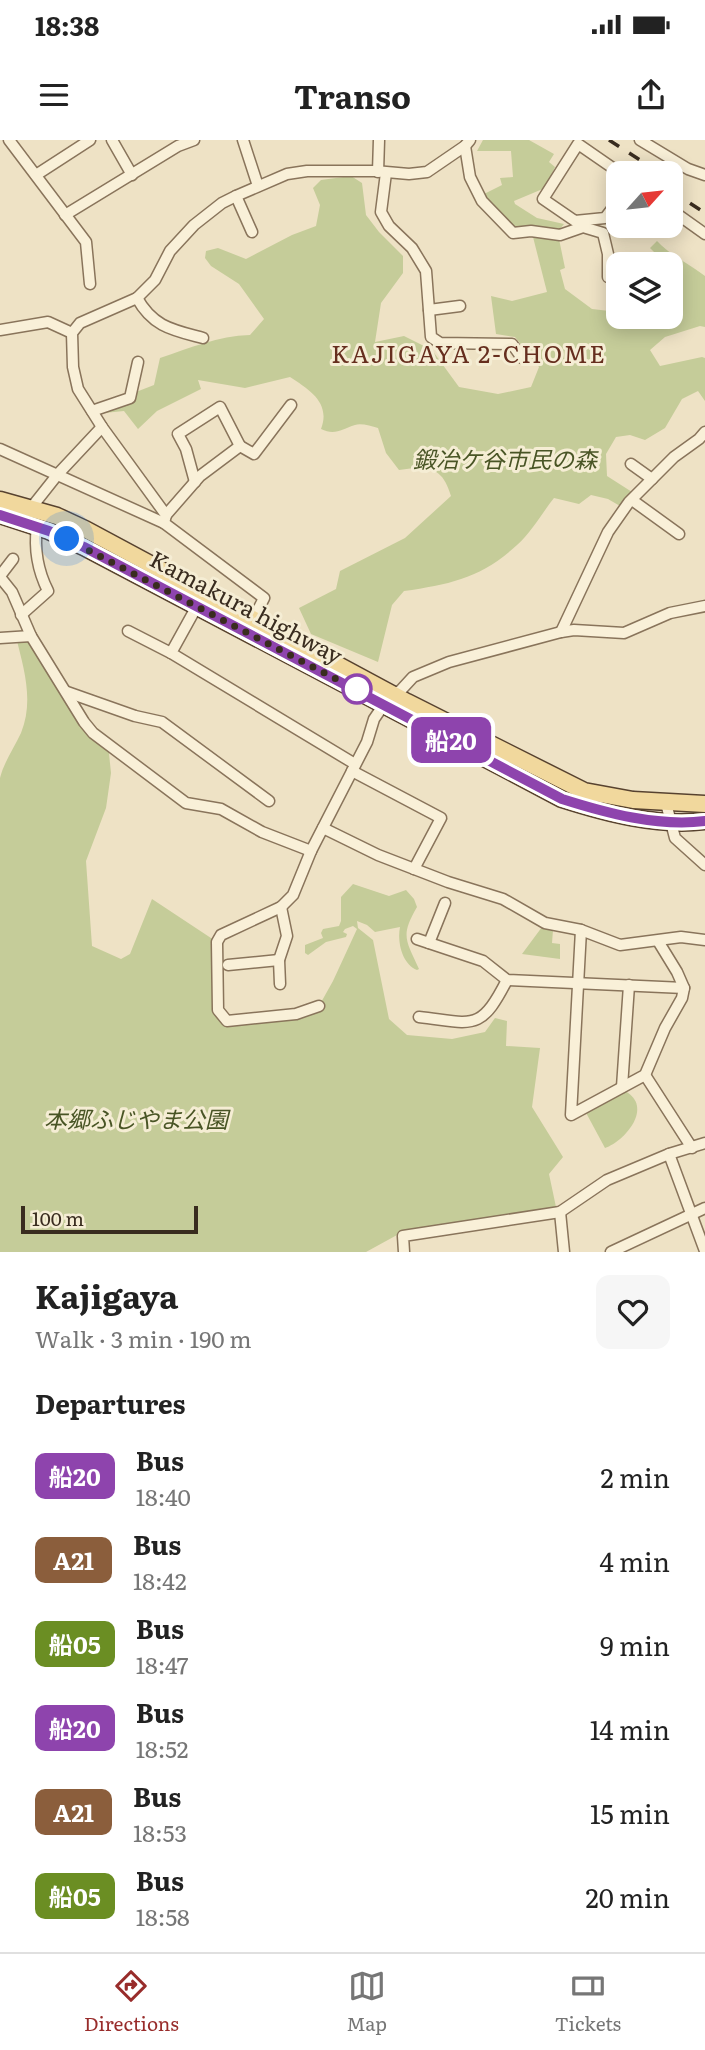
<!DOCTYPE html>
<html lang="en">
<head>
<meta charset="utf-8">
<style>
  :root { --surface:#fff; --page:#f6f6f6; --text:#222; --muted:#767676; --line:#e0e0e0; --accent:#982c2b }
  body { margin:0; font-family:Literata,"Noto Sans JP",serif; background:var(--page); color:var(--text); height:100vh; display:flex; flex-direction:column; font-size:26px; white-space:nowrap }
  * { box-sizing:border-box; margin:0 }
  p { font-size:23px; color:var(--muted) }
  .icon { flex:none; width:38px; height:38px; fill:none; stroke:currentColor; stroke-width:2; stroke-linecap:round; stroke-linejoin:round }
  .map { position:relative; height:1112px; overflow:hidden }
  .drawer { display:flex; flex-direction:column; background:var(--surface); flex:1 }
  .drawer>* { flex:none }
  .badge { padding:0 14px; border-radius:10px; font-size:24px; line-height:46px }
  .needle { width:46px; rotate:63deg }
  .fabs { position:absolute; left:606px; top:21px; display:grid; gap:14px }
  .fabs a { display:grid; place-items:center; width:77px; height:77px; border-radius:14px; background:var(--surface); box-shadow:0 4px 18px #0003; font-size:35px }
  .scale { position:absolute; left:21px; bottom:18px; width:177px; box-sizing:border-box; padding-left:7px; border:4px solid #392c1f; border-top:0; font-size:19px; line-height:24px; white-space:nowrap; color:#392c1f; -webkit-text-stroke:5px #f5edd4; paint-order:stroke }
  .you { position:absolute; width:35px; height:35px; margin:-18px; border:5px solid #fff; border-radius:50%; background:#1a73e8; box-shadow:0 0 0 10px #1a73e833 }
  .map>.badge { position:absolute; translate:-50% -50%; box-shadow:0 0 0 4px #fff }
  h2 { padding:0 35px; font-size:26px; line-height:63px }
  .round { display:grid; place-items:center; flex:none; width:74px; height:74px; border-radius:14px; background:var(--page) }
  .overview { display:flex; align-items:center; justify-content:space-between; height:119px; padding:0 35px }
  h1 { font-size:33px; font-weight:700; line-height:52px }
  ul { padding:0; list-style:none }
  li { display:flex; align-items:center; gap:21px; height:84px; padding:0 35px }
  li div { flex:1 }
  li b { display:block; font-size:26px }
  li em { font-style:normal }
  li .badge { min-width:77px; font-weight:700; text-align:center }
  .status { display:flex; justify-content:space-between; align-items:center; height:49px; padding:0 35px; background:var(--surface); direction:ltr }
  .status svg { height:19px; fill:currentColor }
  header { display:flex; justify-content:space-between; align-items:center; height:91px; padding:0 35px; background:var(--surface); font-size:32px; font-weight:700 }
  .dock { display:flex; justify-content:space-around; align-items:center; height:98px; border-top:2px solid var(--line); background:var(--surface); font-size:19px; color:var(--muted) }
  .dock a { display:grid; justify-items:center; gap:4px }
  .dock .selected { color:var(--accent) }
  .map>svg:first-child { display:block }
  .green { fill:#c5cc99 }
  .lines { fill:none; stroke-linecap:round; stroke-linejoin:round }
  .street-casing { stroke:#89745b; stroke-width:13 }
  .primary-casing { stroke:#57422f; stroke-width:19 }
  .street { stroke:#f9f0d8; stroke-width:10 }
  .primary { stroke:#f1d89d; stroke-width:16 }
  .rail { stroke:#392c1f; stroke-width:3.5; stroke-dasharray:12 12; stroke-linecap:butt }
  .line-casing { stroke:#fff; stroke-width:16 }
  .line { stroke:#8e44ad; stroke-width:10 }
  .walk { stroke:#392c1f; stroke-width:7; stroke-dasharray:0 12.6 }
  .stop-dot { fill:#fff; stroke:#8e44ad; stroke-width:3.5 }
  .labels { text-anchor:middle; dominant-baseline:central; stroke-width:6; stroke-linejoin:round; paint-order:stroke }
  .park-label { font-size:23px; font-style:italic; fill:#495525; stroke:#f5edd4 }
  .street-label { font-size:23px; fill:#392c1f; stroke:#f5edd4 }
  .neighbourhood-label { font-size:24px; letter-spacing:2px; fill:#662e1e; stroke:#f5edd4 }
</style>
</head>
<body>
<div class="status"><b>18:38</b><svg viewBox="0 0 49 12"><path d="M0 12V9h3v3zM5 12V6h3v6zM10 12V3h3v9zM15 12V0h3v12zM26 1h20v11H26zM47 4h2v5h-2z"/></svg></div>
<header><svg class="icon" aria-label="menu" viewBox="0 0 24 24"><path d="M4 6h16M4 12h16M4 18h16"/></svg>Transo<svg class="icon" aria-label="share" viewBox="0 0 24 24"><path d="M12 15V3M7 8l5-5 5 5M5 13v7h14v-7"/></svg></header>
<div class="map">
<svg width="705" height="1112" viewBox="0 0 705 1112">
  <rect width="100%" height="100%" fill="#eee2c5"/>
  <g class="green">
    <path d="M483,0h46l25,14 -5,8 6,5 -10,21 -31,13 1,3 22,14 27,6 -5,6 -29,-4 -15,2 -31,-34 18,-9 -2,-7 13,-1 -2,-26h-34z"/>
    <path d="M351,36l11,7 4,32 13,17 24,24v17l-22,30 -6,39 29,-6 28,14 27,37 39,7 33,-7 8,-20 -24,-30 -19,-3 -5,-38 21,5 35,-9 -14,-55 26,2 6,29 -5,2 5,19 27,20 26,3v5h52v-14l7,-29 -7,-6v-4h-4l-16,-16 7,-7c14,15 31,22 48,35v51l-5,-1 -35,11 -15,13 10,16 42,-9 3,1v43l-7,-10 -16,8 -17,29 -20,12 -15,-5 -14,2 -10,17 1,22 25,16 -12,14 -12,-7 -17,-4 -12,9 -25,-6c-12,15 -23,35 -37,47 -36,33 -66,39 -113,46l-12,14 -14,57 -67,-28 -12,-26 37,-19 4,-18 65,-33 46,-42c-9,-31 -24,-30 -52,-26l-13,-17 -8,-25c-7,-2 -17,-5 -23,-3 -13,4 -20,11 -34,4 10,-26 -11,-39 -31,-52l-45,11 -47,-8 3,9 -44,22 -19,18 -14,-18 -20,2 -4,-7 54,-21 6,-27c30,-10 58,-22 90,-23l14,-16 -25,-35 -28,-18 -6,-8 1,-7 12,-3 28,11 46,-24 24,-9 4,-21 -7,-17 8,-8z"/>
    <path d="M31,496l53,86 24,22 3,29 -5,35 -20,53 6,85 29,13 9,-5 22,-55 65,43 1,68 9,11 92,-15 14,-25 24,-52 -4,-3 -8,3 -2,3 4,2 -1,3 -20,5 -18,13 -3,-2v-8l18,-7 -2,-5 2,-4 16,-3 2,-5v-24l12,-13 36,12 17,-6 8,9 3,8c-17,29 -11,33 2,62l-2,1c-15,-6 -20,-28 -17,-43l-25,5 -8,-7 -10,-4 1,7 15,12 16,79 18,16 45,4 33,-7 10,-14 12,3 -1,25 34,2 -8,59 31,50 -14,17 7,33 -159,28 -31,17h-366v-474c4,-16 14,-30 21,-45 13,-32 3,-64 -5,-96z"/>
    <path d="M542,787l11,3 -1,13 8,1v15l-38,-5z"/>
    <path d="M625,951c29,16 0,50 -20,57l-21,-39z"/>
  </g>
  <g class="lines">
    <defs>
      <g id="street">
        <path d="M9,0l77,102 4,42"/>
        <path d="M112,0l20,35"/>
        <path d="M243,0l15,46"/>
        <path d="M640,0l48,29 17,6"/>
        <path d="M465,6l5,31 12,24 31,32 18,-2 29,4 23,-8 20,6 5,21v23l10,1"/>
        <path d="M378,32l1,-32"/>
        <path d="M386,33l-5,39 8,14 23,22 14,23 5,66 9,6 72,1 10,14"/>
        <path d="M36,35l54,-35"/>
        <path d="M236,56l16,36"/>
        <path d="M618,61l-13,17 -30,3 -32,-22 35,-55 42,29"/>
        <path d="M670,69l35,25"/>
        <path d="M65,75l113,-69 16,-6"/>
        <path d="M137,158c16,29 36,32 66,40"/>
        <path d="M429,170l31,-4"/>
        <path d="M0,190l48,-8 24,11"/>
        <path d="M92,271l38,-13 8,-36"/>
        <path d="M0,309l164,74"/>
        <path d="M631,324l21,15"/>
        <path d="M195,342l-9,-33 -8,-15 42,-27 20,39"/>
        <path d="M632,360l47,34"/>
        <path d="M31,368l27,-34 44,-47"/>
        <path d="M166,375l34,-39 40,-30 14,8 37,-49"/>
        <path d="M0,436l13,-17"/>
        <path d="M0,437l12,15 19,44 53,86 9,11 93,70 35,6 41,23 49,19 56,-109 7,-23 15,-22 12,-7 12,-13 36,-15 112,-30 13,-2 50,3 46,-20 35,-7"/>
        <path d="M197,466l-26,47 184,111"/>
        <path d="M21,475l27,-24c-10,-20 -14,-42 -11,-64"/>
        <path d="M253,480l11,-22 -100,-75 2,-8 -64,-88 -24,-38 -5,-22 -1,-34 8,-10 57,-25 18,-18 15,-29 24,-26 28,-22 14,-7 51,-22 20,-3h68l34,3 18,-2 38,-26 5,-6"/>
        <path d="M128,491l43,22"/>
        <path d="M561,492l47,-100 21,-30 45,-45 25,-18 6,-7"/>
        <path d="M0,498l31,-2"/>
        <path d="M67,552l68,24 27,6 107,79"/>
        <path d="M352,631l89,47 -27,51"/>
        <path d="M666,663l9,35 30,27"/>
        <path d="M323,688l55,27 70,27 55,17 42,24 36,7 39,15 61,-8 24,3"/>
        <path d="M311,711l-18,44 -12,12 -60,28 -4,7 1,68 9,11 69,-7 23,-8"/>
        <path d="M581,790l-10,185 74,-40 20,-47 17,-30 2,-10 -7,-16 -19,-31"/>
        <path d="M417,799l66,22 24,19 177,8"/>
        <path d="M429,803l16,-40"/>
        <path d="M228,825l51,-5"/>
        <path d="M280,844l-1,-24 8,-24 -6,-29"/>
        <path d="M419,877c54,6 61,16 88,-37"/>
        <path d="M645,935l47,73"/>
        <path d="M622,947l7,-102"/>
        <path d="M669,1014l36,97"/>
        <path d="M560,1072l4,40"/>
        <path d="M404,1112l-1,-16 157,-24 47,-32 62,-26 36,-11"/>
        <path d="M611,1112l94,-44"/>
      </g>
      <g id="primary">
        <path d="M0,360l57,16 28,13 322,173 177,89 49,9 72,4"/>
        <path d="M0,375l49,16 35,16 478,252c44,14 96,28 143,22"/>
      </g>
    </defs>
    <use href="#street" class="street-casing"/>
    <use href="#primary" class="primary-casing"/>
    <use href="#street" class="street"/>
    <use href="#primary" class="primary"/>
    <g class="rail">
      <path d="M609,0l51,33"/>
      <path d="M670,50l35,23"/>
    </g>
  </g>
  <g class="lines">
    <defs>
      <path id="line" d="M0,375l49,16 35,16 478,252c44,14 96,28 143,22"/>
    </defs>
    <use href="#line" class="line-casing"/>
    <use href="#line" class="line"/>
    <path class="walk" d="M67,399l294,153 -4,-3"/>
  </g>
  <circle class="stop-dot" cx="357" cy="549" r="14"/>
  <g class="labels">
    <g class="park-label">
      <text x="505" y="318">鍛冶ケ谷市民の森</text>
      <text x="136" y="978">本郷ふじやま公園</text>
    </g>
    <g class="street-label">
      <text transform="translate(247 466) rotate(28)">Kamakura highway</text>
    </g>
    <g class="neighbourhood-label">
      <text x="469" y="212">KAJIGAYA 2-CHOME</text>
    </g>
  </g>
</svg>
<div class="fabs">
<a><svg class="needle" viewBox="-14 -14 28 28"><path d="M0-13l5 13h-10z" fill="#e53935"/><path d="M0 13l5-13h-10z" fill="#767676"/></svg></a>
<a><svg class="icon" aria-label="layers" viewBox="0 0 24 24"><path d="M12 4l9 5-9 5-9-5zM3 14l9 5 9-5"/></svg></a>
</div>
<div class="scale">100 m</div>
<div class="you" style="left:67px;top:399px"></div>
<b class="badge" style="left:451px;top:600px;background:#8e44ad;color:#fff">船20</b>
</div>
<section class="drawer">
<div class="overview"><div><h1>Kajigaya</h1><p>Walk · 3 min · 190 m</p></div><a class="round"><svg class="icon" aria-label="heart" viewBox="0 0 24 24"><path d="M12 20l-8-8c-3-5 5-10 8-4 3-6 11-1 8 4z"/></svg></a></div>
<h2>Departures</h2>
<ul>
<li><span class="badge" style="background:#8e44ad;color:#fff">船20</span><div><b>Bus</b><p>18:40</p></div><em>2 min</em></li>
<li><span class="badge" style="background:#8b5e3c;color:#fff">A21</span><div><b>Bus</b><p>18:42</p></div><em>4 min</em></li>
<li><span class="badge" style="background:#6b8e23;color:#fff">船05</span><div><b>Bus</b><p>18:47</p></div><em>9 min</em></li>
<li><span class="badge" style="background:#8e44ad;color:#fff">船20</span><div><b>Bus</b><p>18:52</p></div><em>14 min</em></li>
<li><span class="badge" style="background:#8b5e3c;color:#fff">A21</span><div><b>Bus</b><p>18:53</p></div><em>15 min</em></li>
<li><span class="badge" style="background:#6b8e23;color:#fff">船05</span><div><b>Bus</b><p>18:58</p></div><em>20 min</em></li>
</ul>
</section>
<nav class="dock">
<a class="selected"><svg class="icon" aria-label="directions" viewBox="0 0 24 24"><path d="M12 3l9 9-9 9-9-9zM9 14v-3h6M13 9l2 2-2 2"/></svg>Directions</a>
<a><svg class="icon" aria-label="map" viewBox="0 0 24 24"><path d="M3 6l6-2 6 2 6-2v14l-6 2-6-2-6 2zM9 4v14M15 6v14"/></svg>Map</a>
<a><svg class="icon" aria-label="tickets" viewBox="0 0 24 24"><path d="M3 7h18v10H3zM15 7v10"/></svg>Tickets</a>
</nav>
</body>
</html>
